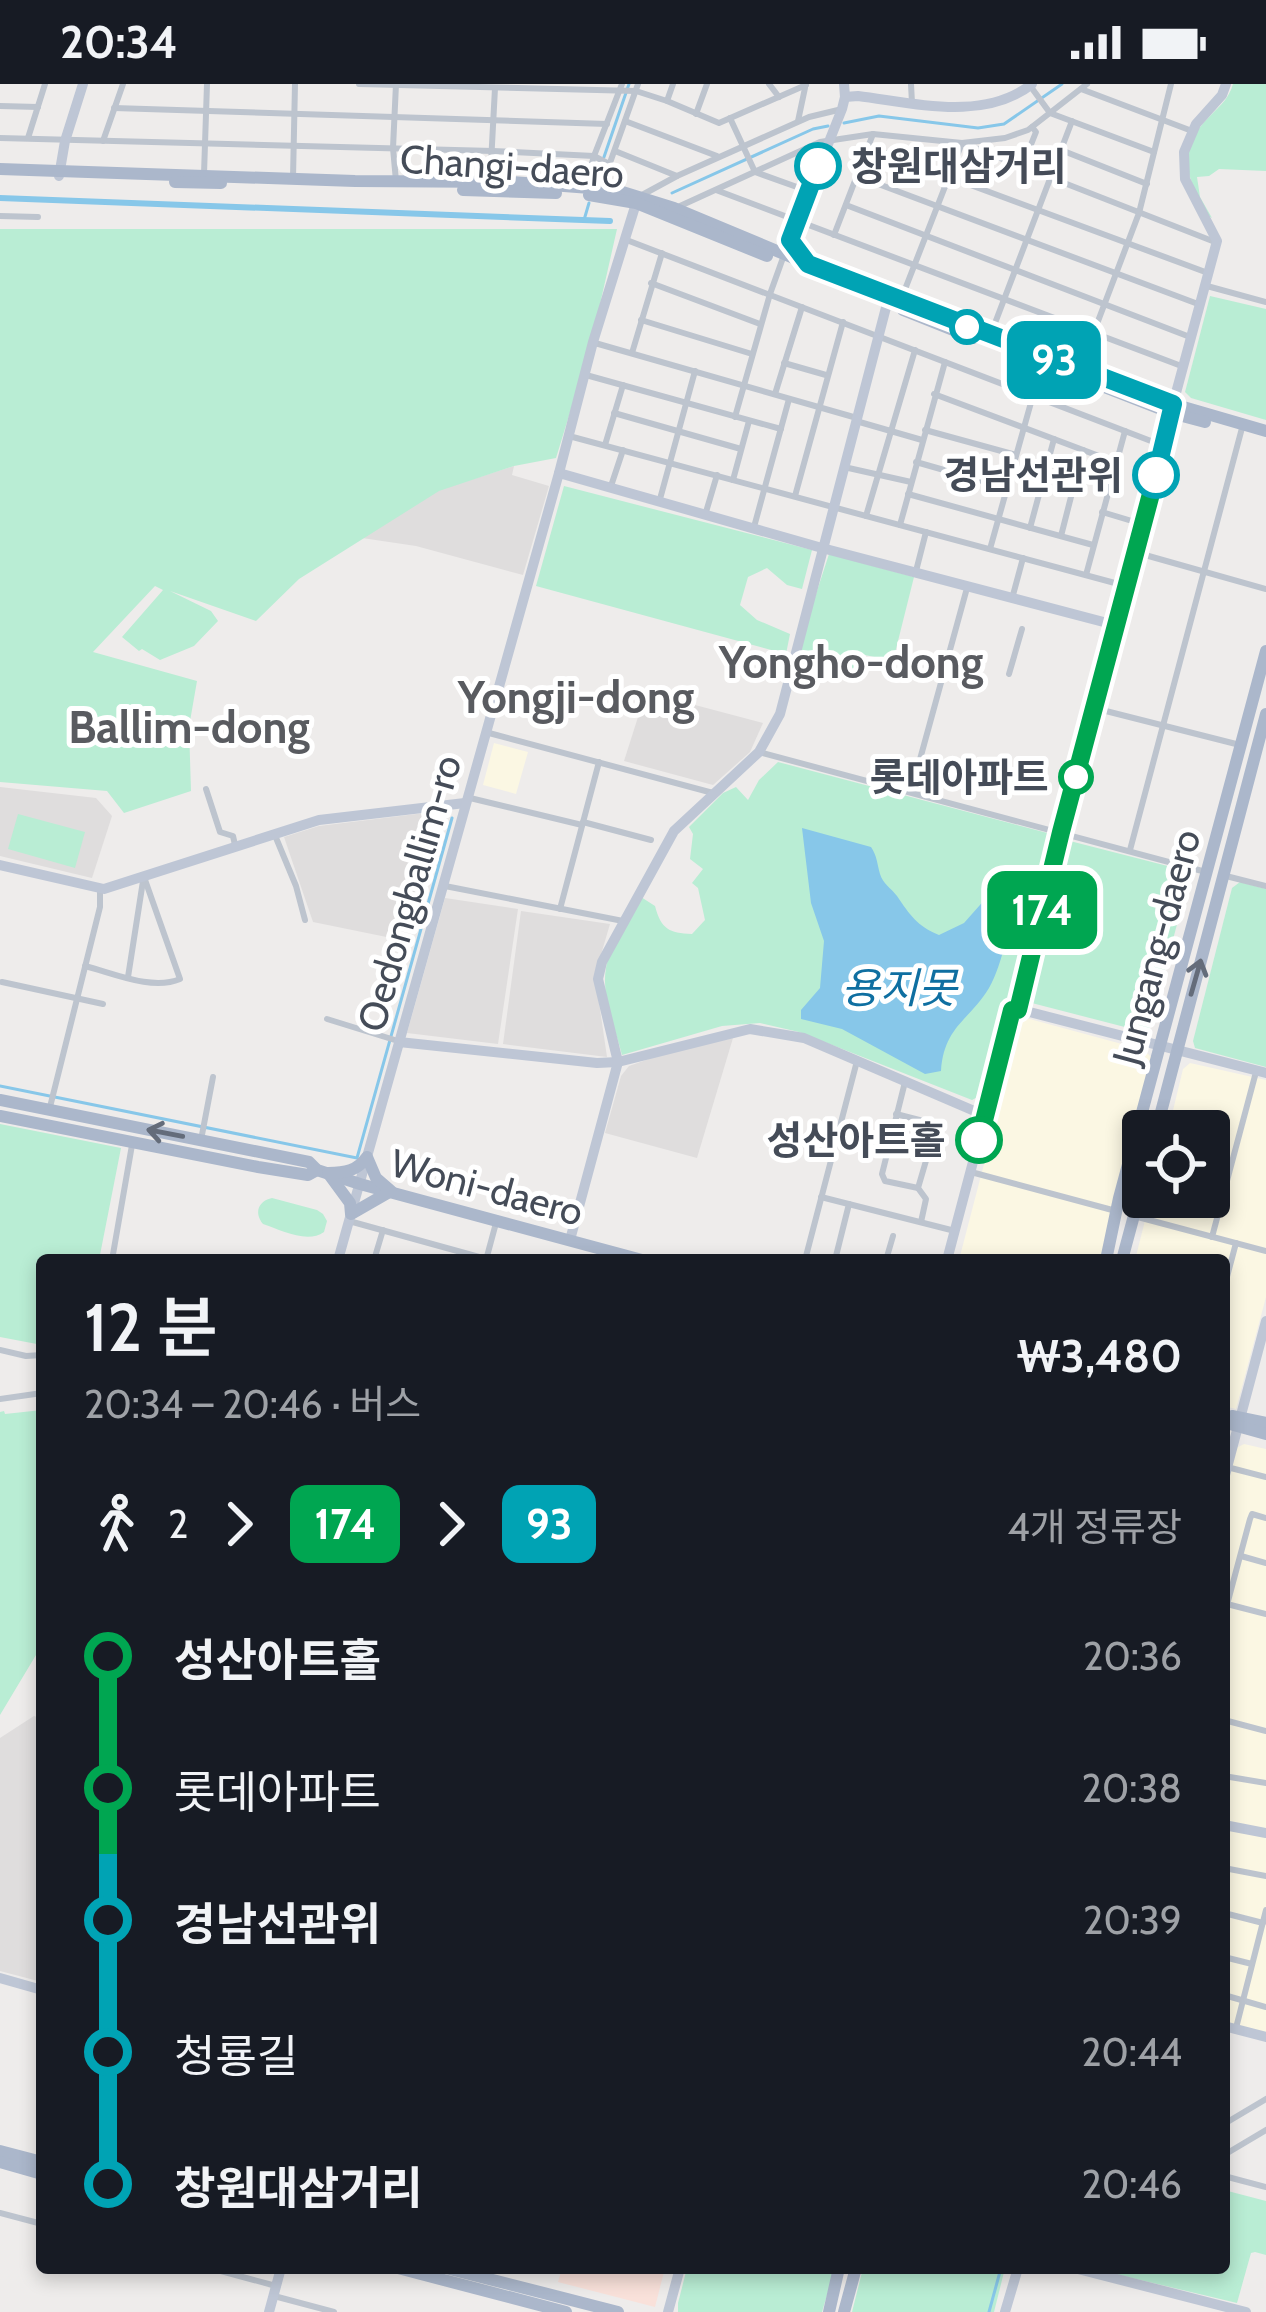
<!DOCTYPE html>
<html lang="ko">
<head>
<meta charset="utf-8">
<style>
  :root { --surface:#171b24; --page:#242831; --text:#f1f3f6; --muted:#9ea1a6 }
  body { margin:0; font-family:Cabin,"Noto Sans KR",sans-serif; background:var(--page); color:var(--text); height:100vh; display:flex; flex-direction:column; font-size:45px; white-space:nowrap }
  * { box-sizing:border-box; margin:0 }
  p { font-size:39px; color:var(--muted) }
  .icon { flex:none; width:66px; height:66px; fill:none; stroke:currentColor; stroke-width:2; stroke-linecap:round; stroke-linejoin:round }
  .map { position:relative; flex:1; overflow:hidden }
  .side { position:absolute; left:36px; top:1170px; width:1194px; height:1020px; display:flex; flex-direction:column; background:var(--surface); border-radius:12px; box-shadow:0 6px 18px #0003 }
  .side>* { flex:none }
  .badge { padding:0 24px; border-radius:18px; font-size:42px; line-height:78px }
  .fabs { position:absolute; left:1122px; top:1026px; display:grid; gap:24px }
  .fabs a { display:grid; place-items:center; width:108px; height:108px; border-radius:12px; background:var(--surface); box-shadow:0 6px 18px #0003; font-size:60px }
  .map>.badge { position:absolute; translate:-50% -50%; box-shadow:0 0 0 6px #fff }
  .legs { display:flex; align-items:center; gap:18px; height:132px; padding:0 48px; font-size:39px }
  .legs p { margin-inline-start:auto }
  .headline { display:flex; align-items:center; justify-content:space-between; height:204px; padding:0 48px }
  h1 { font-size:66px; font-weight:600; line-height:90px }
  ul { padding:0 48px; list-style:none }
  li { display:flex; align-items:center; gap:42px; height:132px; font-size:45px }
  li i { display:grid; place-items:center; width:18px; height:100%; margin:0 15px; background:currentColor }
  li i::after { content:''; width:30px; height:30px; margin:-15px; border:9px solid; border-radius:50%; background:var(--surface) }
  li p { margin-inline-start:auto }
  li:first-child i { background:linear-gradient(#0000 50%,currentColor 0) }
  li:last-child i { background:linear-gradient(currentColor 50%,#0000 0) }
  .status { display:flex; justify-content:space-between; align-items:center; height:84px; padding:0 60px; background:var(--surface); direction:ltr }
  .status svg { height:33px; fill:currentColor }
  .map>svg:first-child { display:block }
  .commercial { fill:#fbf7e3 }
  .education { fill:#dfdddd }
  .medical { fill:#f9e1da }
  .green { fill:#b9edd4 }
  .water { fill:#87c7e9 }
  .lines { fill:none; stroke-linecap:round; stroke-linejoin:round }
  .stream { stroke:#87c7e9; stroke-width:3 }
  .canal { stroke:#87c7e9; stroke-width:6 }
  .street { stroke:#bdc4ce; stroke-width:6 }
  .secondary { stroke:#bec6d5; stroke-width:10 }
  .primary { stroke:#abb7cb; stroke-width:12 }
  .oneway { stroke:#646c7a }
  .line-1-casing { stroke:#fff; stroke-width:27 }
  .line-2-casing { stroke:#fff; stroke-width:27 }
  .line-1 { stroke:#00a651; stroke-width:18 }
  .line-2 { stroke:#00a3b4; stroke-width:18 }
  .stop-2-dot { fill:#fff; stroke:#00a3b4; stroke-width:6 }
  .stop-1-dot { fill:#fff; stroke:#00a651; stroke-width:6 }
  .labels { text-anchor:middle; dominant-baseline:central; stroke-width:10; stroke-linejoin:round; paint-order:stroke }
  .street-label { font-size:39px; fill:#454c58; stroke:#fff }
  .stop-label { font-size:39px; font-weight:bold; fill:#454c58; stroke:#fff; text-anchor:end }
  .water-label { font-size:42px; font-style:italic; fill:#0f6fa1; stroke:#fff }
  .quarter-label { font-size:45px; font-weight:bold; fill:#595b60; stroke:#fff }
</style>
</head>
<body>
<div class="status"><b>20:34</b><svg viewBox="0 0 49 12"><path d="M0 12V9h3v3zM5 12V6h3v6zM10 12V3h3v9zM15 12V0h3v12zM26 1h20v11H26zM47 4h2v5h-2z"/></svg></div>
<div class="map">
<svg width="1266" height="2228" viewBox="0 0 1266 2228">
  <rect width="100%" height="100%" fill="#eeeceb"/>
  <g class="commercial">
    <path d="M494,659l34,9 -12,42 -33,-9z"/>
    <path d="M1026,934l118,32 7,7 2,8 -53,195h-141l62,-238z"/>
    <path d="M1190,979l76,17v217l-30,112 -12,-3v-146h-89l16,-63h58v-66h-41l15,-62z"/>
    <path d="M1244,1360l22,5v588l-42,-11v-538l10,-39z"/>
  </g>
  <g class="education">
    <path d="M514,382l-2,9 37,11 -26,89 -107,-29 -54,-8 77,-48z"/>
    <path d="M646,608l117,31 -13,29 -37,33 -89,-24z"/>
    <path d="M0,703l96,11 16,18 -20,62 -92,-22z"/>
    <path d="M449,726l-38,132 -98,-20 -29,-85 35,-11z"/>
    <path d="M445,814l73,11 -20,135 -91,-11z"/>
    <path d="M521,827l89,13 -15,51 12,82 -104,-13z"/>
    <path d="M733,954l-36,120 -92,-25 16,-57 8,-10 34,-12z"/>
    <path d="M34,1632l8,3v263l-42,-11v-233z"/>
  </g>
  <path class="medical" d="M562,2184h103l-10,39 -97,-25z"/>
  <g class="green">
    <path d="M1233,0h33v87l-47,-2 -10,7 -12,1 3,20 12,21 -6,-4c-19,-41 -32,-62 4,-98 11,-11 19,-18 23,-32z"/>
    <path d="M0,145h617l-26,115 -35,114 -42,8 -75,25 -140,88 -43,42 -86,-30 41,20 7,10 -24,25 -34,14 -18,-11 -3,2 -17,-14 41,-47 -8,-4 -62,66 104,29 -8,46 2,64 -67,22 -17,-22 -107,-9z"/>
    <path d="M1210,212l56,13v111l-75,-22 -6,-6z"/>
    <path d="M564,402l248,64 -10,39 -15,-4 -20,-17 -19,9 -8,28 17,15 33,14 -4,20 -250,-68z"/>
    <path d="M829,470l85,23 -21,84 -28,-6 -7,23 -64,-16z"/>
    <path d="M778,678l277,73 -43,165 -29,94 -11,6 -173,-68 -39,-9 -38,3 -100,29c-7,-28 -21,-58 -16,-87 4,-24 24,-50 35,-71l14,9c6,23 14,27 37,28l13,-14 -7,-32 -6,-5 11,-14 -13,-10 3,-25 -4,-7 34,-34 13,-6 12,13 11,-20z"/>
    <path d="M18,730l67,18 -10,36 -67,-19z"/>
    <path d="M1066,756l125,32 -43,161 -124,-32z"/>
    <path d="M1240,798l26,7v178l-71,-19 -2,-7 39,-153z"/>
    <path d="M0,1040l121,24 -22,112h-57v85l-42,-8z"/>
    <path d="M272,1114l45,12 6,4 4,7 -3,11c-17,12 -43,-2 -61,-8 -9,-11 -5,-23 9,-26z"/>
    <path d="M42,1326v235l-42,70v-303l4,-1 1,3z"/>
    <path d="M1224,2106l42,11v54l-11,-3 -4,1 -14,50 -147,-35h134z"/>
    <path d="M687,2184h148l-13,44h-144v-9z"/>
    <path d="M863,2184h142l-11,44h-142z"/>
  </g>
  <path class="water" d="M802,744l69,19c6,9 6,16 9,27 3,10 11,14 17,22 13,19 20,30 42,39l25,-12 39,-44 16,6c-7,28 -16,80 -30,103 -19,32 -45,38 -48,83l-16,3 -83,-45 -41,-10v-9l19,-22 4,-47 -13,-38z"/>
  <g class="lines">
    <g class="stream">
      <path d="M844,39l35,-7 99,12 26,-4 58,-40"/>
      <path d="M604,73l25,-73"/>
      <path d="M598,93l4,-12"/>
      <path d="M672,109l141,-64 15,-3"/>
      <path d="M584,136l5,-17"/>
      <path d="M0,1002l357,72 95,-340"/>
      <path d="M989,2228l12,-44"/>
    </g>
    <path class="canal" d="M0,114l610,23"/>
    <g class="street">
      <path d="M359,0l277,7 31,10 52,22 87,-38"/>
      <path d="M769,0l10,13"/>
      <path d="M911,0l1,19"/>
      <path d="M1031,3l19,26 104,39"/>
      <path d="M1081,5l111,42"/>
      <path d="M667,17l6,-17"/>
      <path d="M0,22l38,1"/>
      <path d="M114,24l493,16"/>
      <path d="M696,30l11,-30"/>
      <path d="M730,34l25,54 53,19"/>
      <path d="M625,37l92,35"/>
      <path d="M798,37l7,-33"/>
      <path d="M0,54l493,13 101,5 15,8"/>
      <path d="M28,54l17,-54"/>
      <path d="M103,57l20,-57"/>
      <path d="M868,63l340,126"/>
      <path d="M1061,66l86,34"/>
      <path d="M615,67l62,25"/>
      <path d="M1022,83l14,-35 -4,-5"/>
      <path d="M204,90l3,-90"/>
      <path d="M857,92l341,128"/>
      <path d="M293,94l2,-94"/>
      <path d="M396,97l-3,-33 3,-64"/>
      <path d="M490,98l5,-94"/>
      <path d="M585,103l9,-31 28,-72"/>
      <path d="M601,104l37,-104"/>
      <path d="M716,106l468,177"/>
      <path d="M642,111l35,-19 132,-59 29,-7"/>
      <path d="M846,121l344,132"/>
      <path d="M680,122l140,-64 53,-8 89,9 43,-5 23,-8 59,-46"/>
      <path d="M0,132l38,1"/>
      <path d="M834,151l39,-101"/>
      <path d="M624,155l540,207"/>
      <path d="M651,199l109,41"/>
      <path d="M1207,202l59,16"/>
      <path d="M902,213l60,-154 253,99"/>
      <path d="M641,236l111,34"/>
      <path d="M992,247l80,-210"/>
      <path d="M595,259l262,75"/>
      <path d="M632,269l30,-100"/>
      <path d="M784,279l42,12"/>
      <path d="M1081,282l58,-153 32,-129"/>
      <path d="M586,291l195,54"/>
      <path d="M775,310l27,-87"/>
      <path d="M934,310l181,68"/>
      <path d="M614,329l127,36"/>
      <path d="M735,333l35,-123 14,-39"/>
      <path d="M856,337l66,19"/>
      <path d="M925,346l91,25"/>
      <path d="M569,352l557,150"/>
      <path d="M605,361l18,-60"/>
      <path d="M916,378l91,26"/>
      <path d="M844,383l67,15"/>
      <path d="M733,396l16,-59"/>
      <path d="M611,402l12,-36"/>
      <path d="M908,410l185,51"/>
      <path d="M795,412l48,-174"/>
      <path d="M660,415l35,-128"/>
      <path d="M706,428l11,-37"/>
      <path d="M1102,428l40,12"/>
      <path d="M866,432l49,-166"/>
      <path d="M900,441l45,-163"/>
      <path d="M754,443l35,-128"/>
      <path d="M1030,444l24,-89"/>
      <path d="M1061,452l22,-86"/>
      <path d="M990,465l54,-193"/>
      <path d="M1138,469l128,36"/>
      <path d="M916,487l10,-39"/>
      <path d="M1086,491l39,-144"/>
      <path d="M1013,511l10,-37"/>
      <path d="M1009,590l13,-45"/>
      <path d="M1094,624l146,37"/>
      <path d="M489,649l224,60"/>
      <path d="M759,668l447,120"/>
      <path d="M206,705l14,43 13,4 2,9"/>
      <path d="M911,708l56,-204"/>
      <path d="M470,714l112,27"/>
      <path d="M583,738l68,18"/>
      <path d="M274,749l22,53 9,34"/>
      <path d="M1130,766l112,-422"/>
      <path d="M1226,792l40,10"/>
      <path d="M445,802l178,35"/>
      <path d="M560,825l39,-147"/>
      <path d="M85,882c28,7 67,25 95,13l-36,-102"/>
      <path d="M128,893l15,-96"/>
      <path d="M2,898l101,22"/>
      <path d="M327,935l71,22"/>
      <path d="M905,998l-23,92 3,7 33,7"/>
      <path d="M50,1023l50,-200v-18"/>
      <path d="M896,1030l35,9 4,7 -17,58 8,11 -5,23"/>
      <path d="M201,1056l12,-63"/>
      <path d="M971,1088l145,39"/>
      <path d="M821,1113l134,34"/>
      <path d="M1134,1132l132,35"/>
      <path d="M349,1137l141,39"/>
      <path d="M1212,1153l44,-165"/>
      <path d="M112,1176l20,-115"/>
      <path d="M374,1176l9,-30"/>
      <path d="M486,1176l10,-37"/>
      <path d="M805,1176l52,-199"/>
      <path d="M835,1176l14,-56"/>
      <path d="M886,1176l7,-24"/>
      <path d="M1224,1204l12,-45"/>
      <path d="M0,1266l26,6 16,-1"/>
      <path d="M0,1315l42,-6"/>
      <path d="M1227,1383l39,10"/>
      <path d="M1241,1472l25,7"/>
      <path d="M1227,1520l39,10"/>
      <path d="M1224,1532l26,-97 2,-5 14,4"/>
      <path d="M1224,1636l42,11"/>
      <path d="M1224,1692l42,7"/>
      <path d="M1224,1784l42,8"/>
      <path d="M1224,1829l39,10"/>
      <path d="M1224,1873l28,7"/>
      <path d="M1224,1911l42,12"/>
      <path d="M1236,1944l30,-118"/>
      <path d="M1224,2040l42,-25"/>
      <path d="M1224,2071l42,-25"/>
      <path d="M1224,2092l42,11"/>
      <path d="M0,2129l42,11"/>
      <path d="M210,2184l66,18"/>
      <path d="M274,2212l60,16"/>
    </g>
    <g class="secondary">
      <path d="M845,13l13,-1c57,7 126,26 174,-12"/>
      <path d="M59,92l6,-35 18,-57"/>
      <path d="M784,171l58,-146 3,-12 -1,-13"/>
      <path d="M559,389l263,75 293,77"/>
      <path d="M0,781l104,24 215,-69 146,-17"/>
      <path d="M1018,925l248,64"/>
      <path d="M399,958l198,21 21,-1 132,-33 54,9 182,78"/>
      <path d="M570,1156l48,-178 -20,-83 4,-17 72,-131 85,-79 21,-38 109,-418"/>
      <path d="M338,1176l221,-787 34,-131 45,-145"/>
      <path d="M947,1176l66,-249 5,-2 43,-177 103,-386 9,-42 44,-163 -32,-62 -1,-27 12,-28 26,-29 4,-11"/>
      <path d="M1224,1395l42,-158"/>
      <path d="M1224,1741l42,8"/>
      <path d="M0,1894l42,12"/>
      <path d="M1224,1942l42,11"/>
      <path d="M1074,2184l172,44"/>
      <path d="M269,2228l12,-44"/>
      <path d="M668,2228l12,-44"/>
      <path d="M1005,2228l13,-44"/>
    </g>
    <g class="primary">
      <path d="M0,85l355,12 157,1 104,8 58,18 134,56 365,140 93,27"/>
      <path d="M175,98l46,1"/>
      <path d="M463,106l93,3"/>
      <path d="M589,111l47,8 131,53"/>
      <path d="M903,226l70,28"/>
      <path d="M1099,301l72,28 34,9"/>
      <path d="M0,1016l309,62 8,8 43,14 282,76"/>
      <path d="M0,1032l258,51 50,8 9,-5"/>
      <path d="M1156,1047l110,-417"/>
      <path d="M367,1073l9,21 15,13 -40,23 -1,-11 -22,-30c17,0 29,-2 39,-16z"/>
      <path d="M1106,1176l13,-62 147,-547"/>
      <path d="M1122,1176l21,-78"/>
      <path d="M1224,1334l8,-2 34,7"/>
      <path d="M1226,1335l4,5 36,10"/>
      <path d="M0,2067l42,11"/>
      <path d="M0,2078l42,12"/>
      <path d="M398,2184l168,44"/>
      <path d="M446,2184l172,44"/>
      <path d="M829,2228l10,-44"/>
      <path d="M844,2228l12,-44"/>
    </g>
  </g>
  <defs><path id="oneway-shaft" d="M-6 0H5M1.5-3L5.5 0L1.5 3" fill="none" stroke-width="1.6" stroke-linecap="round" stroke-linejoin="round" transform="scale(3)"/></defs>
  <g class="oneway">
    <use href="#oneway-shaft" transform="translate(1196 893) rotate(-74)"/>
    <use href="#oneway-shaft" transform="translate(165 1049) rotate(-169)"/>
  </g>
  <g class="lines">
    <defs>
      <path id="line-1" d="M979,1056l33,-130h6l43,-178 95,-357"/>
      <path id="line-2" d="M818,82l-28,74 18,24 365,140 -17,71"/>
    </defs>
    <use href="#line-1" class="line-1-casing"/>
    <use href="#line-2" class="line-2-casing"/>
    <use href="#line-1" class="line-1"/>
    <use href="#line-2" class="line-2"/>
  </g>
  <g class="stop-2-dot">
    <circle cx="818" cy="82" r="21"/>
    <circle cx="967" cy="243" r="15"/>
    <circle cx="1156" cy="391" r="21"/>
  </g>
  <g class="stop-1-dot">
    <circle cx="1076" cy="693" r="15"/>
    <circle cx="979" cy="1056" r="21"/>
  </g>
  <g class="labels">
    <g class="street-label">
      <text transform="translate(512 82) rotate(4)">Changi-daero</text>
      <text transform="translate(409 809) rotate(-74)">Oedongballim-ro</text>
      <text transform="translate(1156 863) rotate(-75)">Jungang-daero</text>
      <text transform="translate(487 1103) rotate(15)">Woni-daero</text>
    </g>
    <g class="stop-label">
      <text x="851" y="82" text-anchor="start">창원대삼거리</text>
      <text x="1123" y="391">경남선관위</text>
      <text x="1049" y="693">롯데아파트</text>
      <text x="946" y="1056">성산아트홀</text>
    </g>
    <g class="water-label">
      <text x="899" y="904">용지못</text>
    </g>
    <g class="quarter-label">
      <text x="851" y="578">Yongho-dong</text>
      <text x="576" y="613">Yongji-dong</text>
      <text x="189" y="643">Ballim-dong</text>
    </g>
  </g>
</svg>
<div class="fabs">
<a><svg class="icon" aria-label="locate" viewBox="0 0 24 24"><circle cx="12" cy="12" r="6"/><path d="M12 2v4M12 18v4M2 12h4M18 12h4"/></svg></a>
</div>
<b class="badge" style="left:1042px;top:826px;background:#00a651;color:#fff">174</b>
<b class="badge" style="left:1054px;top:276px;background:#00a3b4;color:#fff">93</b>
<section class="side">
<div class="headline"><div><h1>12 분</h1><p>20:34 – 20:46 · 버스</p></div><b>₩3,480</b></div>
<div class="legs"><svg class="icon" aria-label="walk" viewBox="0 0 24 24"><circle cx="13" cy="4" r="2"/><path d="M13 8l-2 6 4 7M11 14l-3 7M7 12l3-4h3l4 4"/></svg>2<svg class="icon" aria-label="forward" viewBox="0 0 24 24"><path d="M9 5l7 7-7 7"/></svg><b class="badge" style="background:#00a651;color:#fff">174</b><svg class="icon" aria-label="forward" viewBox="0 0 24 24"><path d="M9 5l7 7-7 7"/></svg><b class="badge" style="background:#00a3b4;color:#fff">93</b><p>4개 정류장</p></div>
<ul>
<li><i style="color:#00a651"></i><b>성산아트홀</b><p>20:36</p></li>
<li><i style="color:#00a651"></i><span>롯데아파트</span><p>20:38</p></li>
<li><i style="color:#00a3b4"></i><b>경남선관위</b><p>20:39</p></li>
<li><i style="color:#00a3b4"></i><span>청룡길</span><p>20:44</p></li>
<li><i style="color:#00a3b4"></i><b>창원대삼거리</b><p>20:46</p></li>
</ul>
</section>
</div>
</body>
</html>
